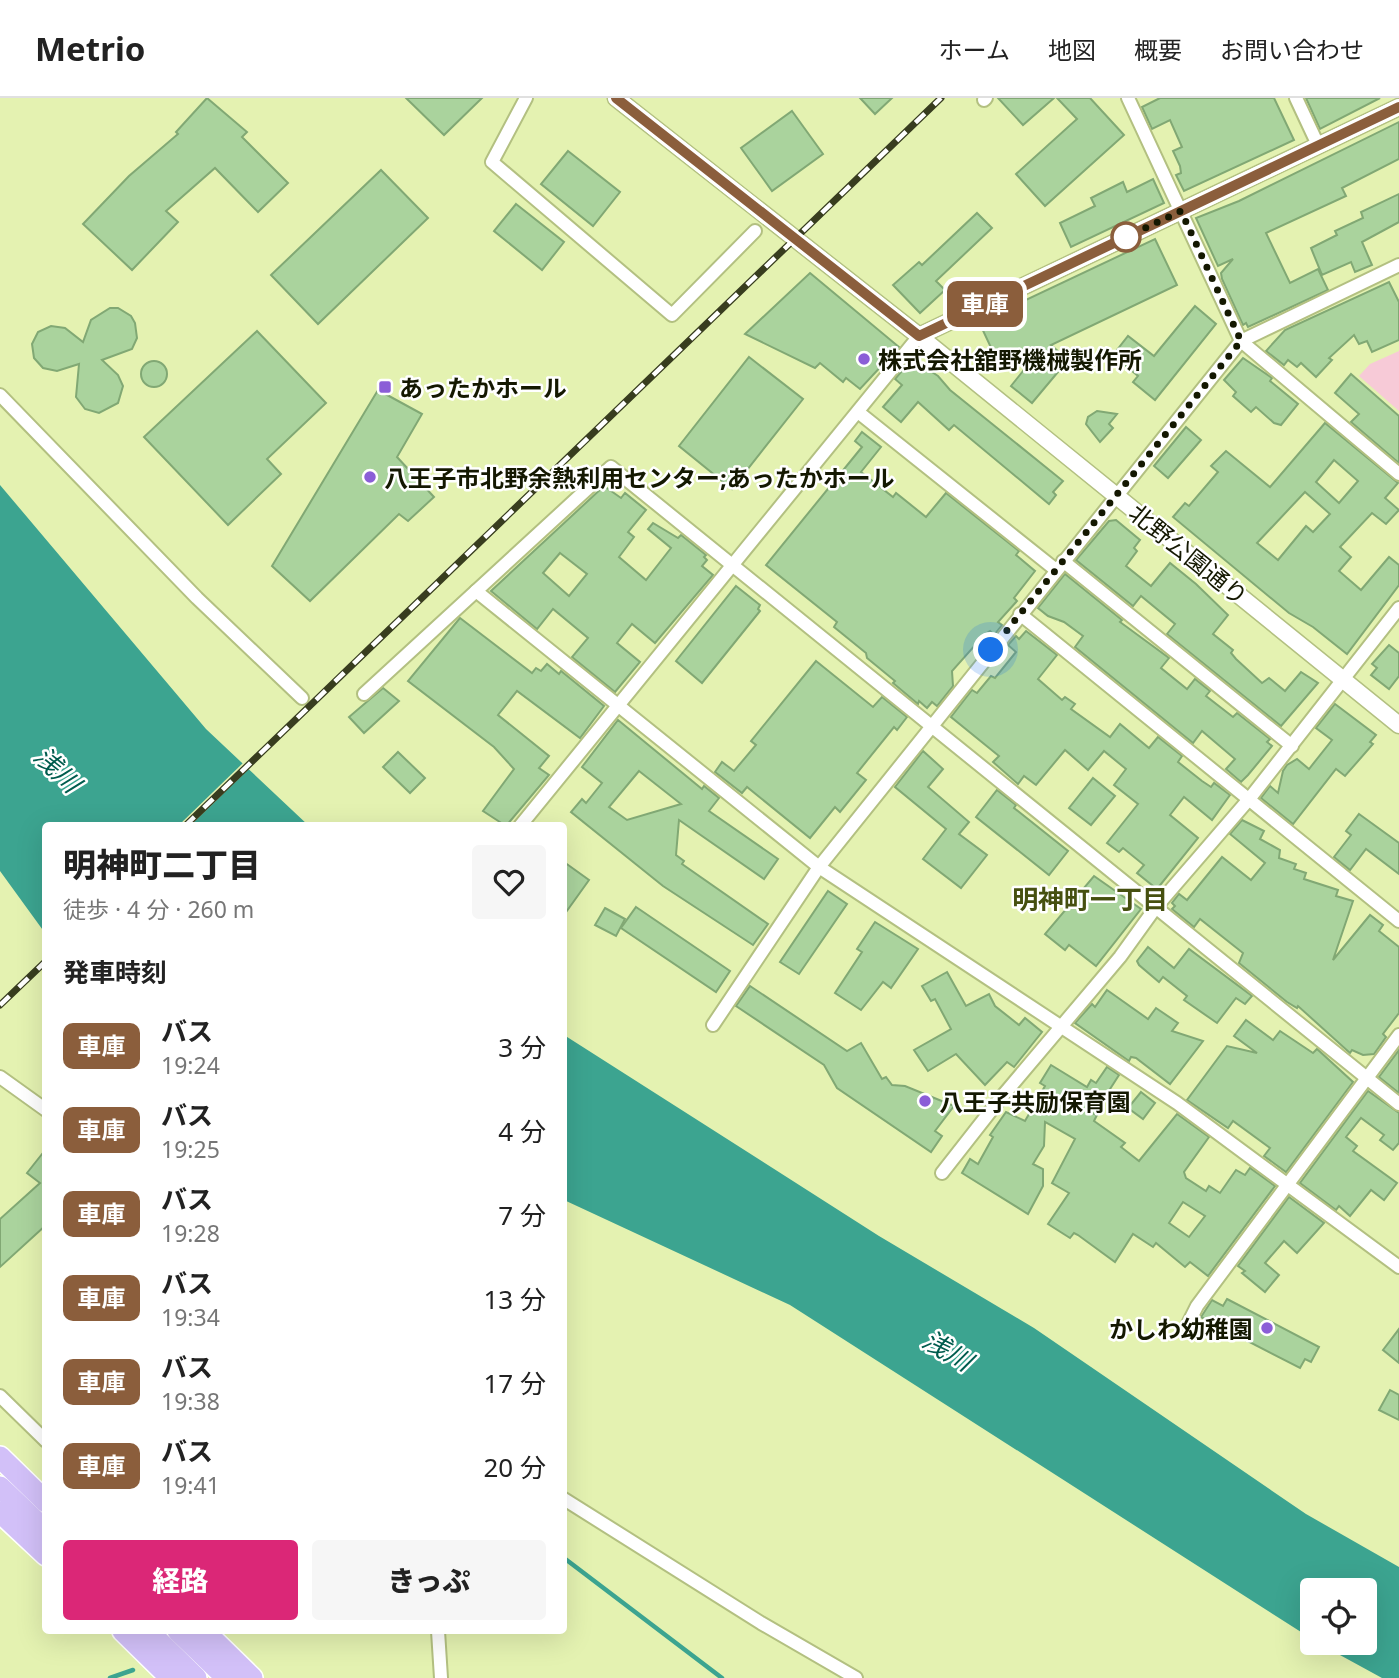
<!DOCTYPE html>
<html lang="ja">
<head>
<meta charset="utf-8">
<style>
  :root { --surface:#fff; --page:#f6f6f6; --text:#222; --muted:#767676; --line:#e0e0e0; --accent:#db2777 }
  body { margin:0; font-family:"Noto Sans","Noto Sans JP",sans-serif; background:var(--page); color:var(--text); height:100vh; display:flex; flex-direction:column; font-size:26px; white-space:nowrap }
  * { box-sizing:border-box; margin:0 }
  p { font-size:23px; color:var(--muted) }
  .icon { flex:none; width:38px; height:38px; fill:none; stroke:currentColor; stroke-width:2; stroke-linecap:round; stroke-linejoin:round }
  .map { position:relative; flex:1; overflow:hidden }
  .sheet { position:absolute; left:42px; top:724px; width:525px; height:812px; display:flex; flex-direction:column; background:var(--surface); border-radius:7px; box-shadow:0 7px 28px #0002 }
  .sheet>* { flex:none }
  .badge { padding:0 14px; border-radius:10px; font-size:24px; line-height:46px }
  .fabs { position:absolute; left:1300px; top:1480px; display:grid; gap:14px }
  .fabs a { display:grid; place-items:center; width:77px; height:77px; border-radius:7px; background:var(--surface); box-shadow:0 7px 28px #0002; font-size:35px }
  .you { position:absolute; width:35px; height:35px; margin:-18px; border:5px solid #fff; border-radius:50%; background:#1a73e8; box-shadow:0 0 0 10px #1a73e833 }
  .map>.badge { position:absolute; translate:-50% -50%; box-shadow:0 0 0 4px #fff }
  h2 { padding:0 21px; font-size:26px; line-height:63px }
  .round { display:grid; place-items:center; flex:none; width:74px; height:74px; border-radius:7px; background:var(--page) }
  .overview { display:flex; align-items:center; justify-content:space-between; height:119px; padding:0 21px }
  h1 { font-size:33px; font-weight:800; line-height:52px }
  .button { display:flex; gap:14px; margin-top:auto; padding:14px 21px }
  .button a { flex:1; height:80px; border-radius:7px; background:var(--accent); color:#fff; font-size:28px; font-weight:800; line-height:80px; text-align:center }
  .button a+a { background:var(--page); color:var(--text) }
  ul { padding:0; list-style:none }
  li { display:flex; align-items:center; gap:21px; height:84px; padding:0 21px }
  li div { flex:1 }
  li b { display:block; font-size:26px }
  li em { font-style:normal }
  li .badge { min-width:77px; font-weight:700; text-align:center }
  header { display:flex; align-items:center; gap:42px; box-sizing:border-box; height:98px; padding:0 35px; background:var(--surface); border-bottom:2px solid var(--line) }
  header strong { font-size:33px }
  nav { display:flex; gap:38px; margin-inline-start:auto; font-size:24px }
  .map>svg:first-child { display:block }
  .green { fill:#f7cad7 }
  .water { fill:#3ca490 }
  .pier { fill:#e4f2b1 }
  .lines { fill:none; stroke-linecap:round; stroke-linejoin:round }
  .stream { stroke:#3ca490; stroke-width:4.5 }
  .building { fill:#aad39d; stroke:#81a874; stroke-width:2; fill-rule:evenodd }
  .minor-casing { stroke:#b3c081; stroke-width:16 }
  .tertiary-casing { stroke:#b3c081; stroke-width:19 }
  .trunk-casing { stroke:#fff; stroke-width:24 }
  .minor { stroke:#fff; stroke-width:12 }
  .tertiary { stroke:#fff; stroke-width:16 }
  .trunk { stroke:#d2c0f8; stroke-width:21 }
  .rail-casing { stroke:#383d1f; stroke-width:7 }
  .rail { stroke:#fff; stroke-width:4.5; stroke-dasharray:13; stroke-linecap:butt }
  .line-casing { stroke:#fff; stroke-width:16 }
  .line { stroke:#8b5e3c; stroke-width:10 }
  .walk { stroke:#141801; stroke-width:7; stroke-dasharray:0 12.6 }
  .stop-dot { fill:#fff; stroke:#8b5e3c; stroke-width:3.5 }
  .poi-dot { fill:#8b5ed7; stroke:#fff; stroke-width:2.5 }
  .labels { text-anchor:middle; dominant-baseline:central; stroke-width:5; stroke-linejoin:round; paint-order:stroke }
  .poi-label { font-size:24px; font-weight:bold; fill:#141801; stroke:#fff; text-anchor:start }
  .street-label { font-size:24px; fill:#141801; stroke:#fff }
  .water-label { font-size:26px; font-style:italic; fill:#005c4e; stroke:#fff }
  .neighbourhood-label { font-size:26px; font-weight:bold; fill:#465010; stroke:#fff }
</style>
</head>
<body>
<header>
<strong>Metrio</strong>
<nav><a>ホーム</a><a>地図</a><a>概要</a><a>お問い合わせ</a></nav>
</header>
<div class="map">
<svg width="1399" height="1580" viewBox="0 0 1399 1580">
  <rect width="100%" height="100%" fill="#e4f2b1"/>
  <path class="green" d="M1399,253v60l-40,-35 11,-12z"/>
  <g class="water">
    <path d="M0,387l206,244 103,97h-263l-1,107 -45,-62z"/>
    <path d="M564,937l315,201 155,92 272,186 93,53v111h-17l-64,-35h47v-52h-53v48l-522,-334 -226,-105z"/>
  </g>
  <path class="pier" d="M245,663l6,6 -61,59h-12z"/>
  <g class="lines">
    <g class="stream">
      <path d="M564,1460l158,120"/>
      <path d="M110,1580l23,-8"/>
    </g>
  </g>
  <g class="building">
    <path d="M207,0l40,34 -5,5 46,46 -30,29 -43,-44 -49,43 12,11 -46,48 -49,-46 46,-48 49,-42 -2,-2z"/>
    <path d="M406,0h76l-38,37z"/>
    <path d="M860,0h32l-17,16z"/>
    <path d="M998,0h56l-31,27z"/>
    <path d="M1057,0h33l34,37 -79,71 -29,-32 61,-55z"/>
    <path d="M1160,0h114l20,42 -110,51 -8,-16 5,-2 -1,-7 -7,-15 9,-4 -12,-27 -18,9 -10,-22z"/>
    <path d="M1306,0h74l-60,31z"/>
    <path d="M792,13l31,43 -51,37 -31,-43z"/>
    <path d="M1399,24v37l-57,29 4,8 -80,37 24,50 28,-14 10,21 -80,37 -2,-4 -3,2 -21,-46 -1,-6 12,-14 -15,7 -22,-48 43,-17z"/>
    <path d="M568,53l52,41 -27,34 -52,-42z"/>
    <path d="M381,72l47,48 -110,106 -47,-49z"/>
    <path d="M1153,81l11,24 -93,44 -11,-24 35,-17 -4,-8 32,-16 4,10z"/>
    <path d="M1399,96v28l-37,20 10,23 -17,7 -4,-10 -29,13 -11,-27 26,-13 -2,-4 28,-13 -2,-6z"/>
    <path d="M516,106l48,38 -22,28 -48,-39z"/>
    <path d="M977,115l15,15 -56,53 9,9 -25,23 -27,-28 26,-23 3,3z"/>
    <path d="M1155,141l22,46 -126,60 17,15 -36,43 -21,-17 28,-35 -38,18 -22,-47z"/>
    <path d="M810,175l89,74 -39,42 -14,-11 -3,4 -23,-19 -5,5 -70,-34z"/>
    <path d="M1389,184l10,20v38l-27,12 -5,-11 -8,3 -5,-9 -25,23 3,2 -16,17 -15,-14 -4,4 -9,-7 -4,5 -18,-14 19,-21z"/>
    <path d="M1195,208l21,18 -61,76 -22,-18 5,-6 -25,-21 15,-19 26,20z"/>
    <path d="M110,210h8l13,8 4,7 2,15 -5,11 -30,11 16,15 5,11 -5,17 -19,10 -14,-4 -9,-12 3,-33 -22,7 -14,-3 -9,-10 -2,-14 6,-12 13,-6 14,2 18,14 8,-22z"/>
    <path d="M257,233l69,72 -59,56 14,15 -53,51 -84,-88z"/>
    <path d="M749,259l54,42 -71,90 -53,-43z"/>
    <path d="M1243,260l29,20 -2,3 28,23 -17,21 -7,-2 -18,-16 -5,5 -18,-16 3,-4 -12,-12z"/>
    <path d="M912,261l26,17 12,14 113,91 -10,11 3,3 -7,9 -95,-79 -5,5 -31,-28 -17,20 -18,-15 19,-22 -7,-6z"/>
    <circle cx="154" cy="276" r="13"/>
    <path d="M1351,276l48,42v47l-48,-41 8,-8 -24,-21z"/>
    <path d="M378,292l44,24 -25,43 37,40 -26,24 -9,-7 -89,87 -38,-35z"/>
    <path d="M1097,313l20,3 -8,10 4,4 -13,14 -14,-18 2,-7z"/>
    <path d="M1325,325l73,60 -13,15 14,12 -13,14 -14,-11 -32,34 11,10 -12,14 22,19 28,-33 10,8v20l-52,69 -34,-27 -24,-14 -116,-96 12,-14 4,3 29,-34 -7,-6 15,-15 44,36zM1334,362l24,21 -19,22 -23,-21zM1305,394l25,22 -17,18 -7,-6 -28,34 -21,-17z"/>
    <path d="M1186,329l15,13 -33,38 -14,-12z"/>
    <path d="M862,334l19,15 -20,25 32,25 3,-4 30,24 20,-24 73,58 -3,4 19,16 -21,27 3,3 -19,21 4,3 -8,10 -4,-4 -5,3 -33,37 1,15 -16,20 -5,-4 -5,6 -8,-7 -1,3 -25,-21 2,-2 -28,-23 -1,-5 -32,-26 3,-5 -71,-57 96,-118 -7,-6z"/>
    <path d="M604,388l17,12 4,-5 21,17 -18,22 6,5 -15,20 27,23 25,-32 -23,-19 5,-6 25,15 3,-3 25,20 -2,2 3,3 -5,6 11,9 -58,68 -23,-19 -15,19 23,19 -25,30 -43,-35 16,-19 -35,-29 -16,20 -46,-38zM560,455l27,21 -18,22 -26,-23z"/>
    <path d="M1116,422l24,20 -6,8 3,3 -11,15 25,20 19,-23 26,21 32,31 -15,19 20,16 -2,3 5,6 26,24 7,-5 16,13 16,-19 17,11 -37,43 -114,-92 8,-10 -34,-28 -8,10 -57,-46 33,-39z"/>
    <path d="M1065,476l57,46 -2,2 49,36 -8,10 26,21 8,-10 15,12 -4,5 27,21 4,-4 33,26 -3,3 5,4 -24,29 -7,7 -15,-13 9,-10 -33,-28 -9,12 -118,-96 8,-11 -19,-14 -16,-6 -10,-8z"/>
    <path d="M736,488l24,19 -2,4 2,2 -58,72 -26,-22z"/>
    <path d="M460,520l72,55 4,-5 5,3 6,-7 12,10 2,-3 43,35 -24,32 -63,-47 -19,24 51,41 -10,12 10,7 -43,51 -23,-15 31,-42 -20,-22 -86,-66z"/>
    <path d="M1026,533l31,24 -19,24 24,21 3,-3 10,7 -4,5 39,28 10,-13 29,24 9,-11 24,19 -4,6 24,19 9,6 3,-4 16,12 -18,25 -28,-23 -14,18 28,23 -41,51 -20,-16 7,-8 -21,-17 -4,4 -12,-9 31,-39 -24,-19 12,-16 -22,-18 -16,19 -23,-20 -29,35 -12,-9 -6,8 -25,-22 6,-6 -48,-39 21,-27 5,3 14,-17 4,2 21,-26 -8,-7 8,-9 3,3z"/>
    <path d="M1389,547l10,8v23l-10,13 -18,-14 6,-7 -5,-4z"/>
    <path d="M816,563l57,46 9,-10 25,20 -10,13 -3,-3 -37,46 9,7 -26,32 -5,-5 -25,31 -63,-51 -5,6 -27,-21 7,-10 12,9 22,-26 -5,-4z"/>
    <path d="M383,590l16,13 -35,32 -15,-16z"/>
    <path d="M1335,606l41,31 -6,7 3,2 -28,32 -9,-7 -43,55 -32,-26 9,-12 8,7 5,-22 4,-6 10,-6 12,10 23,-29 -16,-12z"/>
    <path d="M618,622l84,69 2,-3 15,12 -10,13 69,48 -14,20 -85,-59 -3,35 8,6 -2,3 86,60 -15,21 -90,-59 -92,-74 11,-13 4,4 16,-20 -20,-16zM639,673l42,33 -54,16 -18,-13z"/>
    <path d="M923,653l20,18 -15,18 41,35 -10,12 28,21 -26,33 -38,-29 23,-30 -51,-42z"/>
    <path d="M398,654l27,26 -15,15 -27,-26z"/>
    <path d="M1093,680l22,18 -24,29 -22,-17z"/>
    <path d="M997,692l19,15 -2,3 54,43 -19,24 -73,-58z"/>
    <path d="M1359,716l40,29v31l-33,-25 -16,21 -16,-13 17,-22 -5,-4z"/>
    <path d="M1242,722l22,11 -4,8 20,11 -1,8 17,6 -2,5 12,4 -2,6 34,11 -2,6 17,5 -20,59 37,-45 13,10 -4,6 20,16v66l-16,21 3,3 -12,17 -11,1 -11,-5 -2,3 -52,-47 -1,2 -10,-6 -48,-39 4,-10 -43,-34 -6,8 -22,-18 3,-3 -3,-3 7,-9 8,6 35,-43 29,23 14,-17 -35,-29z"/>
    <path d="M564,764l25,18 -25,35z"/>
    <path d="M1094,778l47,33 -45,57 -27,-21 -4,5 -20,-16z"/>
    <path d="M828,793l19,13 -48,70 -19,-12z"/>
    <path d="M636,809l94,64 -14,21 -95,-64z"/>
    <path d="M605,810l20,11 -9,17 -21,-11z"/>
    <path d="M875,824l43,27 -27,39 -8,-6 -22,28 -26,-17 27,-41 -5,-3z"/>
    <path d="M1148,849l26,21 15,-19 63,47 -7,8 -9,-6 -19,25 -33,-23 3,-4 -24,-19 -4,5 -20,-17 -2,-4z"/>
    <path d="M947,874l19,34 23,-12 6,12 24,19 6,-7 17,14 -28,35 -7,-5 -22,23 -29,-31 -28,17 -14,-21 37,-21 -16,-30 -4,2 -9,-15z"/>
    <path d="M750,888l97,65 14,-8 21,36 4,-2 6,8 13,1 49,20 -19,25 7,5 -11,16 -94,-64 -13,-23 -88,-59z"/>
    <path d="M1107,892l41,29 8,-11 22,15 -6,8 31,10 -33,43 -34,-26 -5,-1 -2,4 -54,-38 17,-19 3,3z"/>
    <path d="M1246,922l27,20 7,-9 33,22 4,-4 36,33 -67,90 -22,-16 6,-8 -37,-27 -5,7 -41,-28 40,-54 30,7 -23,-17z"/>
    <path d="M1399,952v43l-20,-16z"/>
    <path d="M1051,967l36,22 4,-7 5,3 11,-16 12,8 -25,39 3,1 -3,6 31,22 -4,4 18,14 38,-47 32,23 -25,35 2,6 20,13 3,-5 11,7 16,-23 9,5 5,-7 25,18 -67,90 -18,-14 -5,5 -29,-24 -3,4 -20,-13 -18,28 -37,-27 -4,-2 -4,5 -22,-14 21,-31 -17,-10 23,-44 -30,-17 -1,24 -11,18 10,5v17l-15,28 -66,-41 8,-14 8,5 15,-27 -3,-2 16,-23 19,9 20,-35 -5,-3zM1183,1104l22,14 -16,21 -20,-14z"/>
    <path d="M1368,993l31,22v30l-6,7 -13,-10 4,-5 -23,-17 -15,19 11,9 -4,5 44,32 -13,17 -13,-10 -21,26 -11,-10 -3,4 -36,-27z"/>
    <path d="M1141,994l14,11 -12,16 -15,-11z"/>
    <path d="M46,1051v76l-46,42v-48l40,-36 -13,-10z"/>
    <path d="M1289,1099l35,26 -27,30 -13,-12 -19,22 14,12 -14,17 -23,-19 3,-2 -7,-5z"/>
    <path d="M1227,1201l92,48 -8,15 -6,-3 -5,9 -99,-51 11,-17 11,6z"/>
    <path d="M1399,1231v34l-16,-13z"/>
    <path d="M1390,1292l9,5v25l-20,-10z"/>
  </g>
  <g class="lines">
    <defs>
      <g id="minor">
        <path d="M526,0l-34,64 180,153 83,-84"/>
        <path d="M1128,0l113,243 158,133"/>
        <path d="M1296,0l22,47"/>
        <path d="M984,2l2,-2"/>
        <path d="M0,297l197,203 105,100"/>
        <path d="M858,314l198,158"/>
        <path d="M1063,463l229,185"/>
        <path d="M476,493l343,276 358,236 222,164"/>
        <path d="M1020,516l379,307"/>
        <path d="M364,596l247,-227 788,637"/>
        <path d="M520,728l399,-490"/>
        <path d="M713,927l106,-158 422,-526 158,-76"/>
        <path d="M0,979l46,33"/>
        <path d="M942,1075l58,-74 120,-142 36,-50 94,-109 149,-190"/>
        <path d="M1188,1226l9,-18 202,-271"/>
        <path d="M0,1298l46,45"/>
        <path d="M564,1401l197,124 95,55"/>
        <path d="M438,1533l3,47"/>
      </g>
      <g id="tertiary">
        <path d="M616,0l303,238 480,389"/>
        <path d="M919,238l480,-229"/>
      </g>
      <g id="trunk">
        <path d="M0,1359l46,45"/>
        <path d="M0,1389l46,44"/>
        <path d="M0,1414l46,43"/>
        <path d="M123,1533l48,47"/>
        <path d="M148,1533l48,47"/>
        <path d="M178,1533l49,47"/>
        <path d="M204,1533l48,47"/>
      </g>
    </defs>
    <use href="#minor" class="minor-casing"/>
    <use href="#tertiary" class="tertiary-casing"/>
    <use href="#trunk" class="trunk-casing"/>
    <use href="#minor" class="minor"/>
    <use href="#tertiary" class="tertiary"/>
    <use href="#trunk" class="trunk"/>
    <defs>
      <g id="rail">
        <path d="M185,728l756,-728"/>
        <path d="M0,907l46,-44"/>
      </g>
    </defs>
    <use href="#rail" class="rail-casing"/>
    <use href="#rail" class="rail"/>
  </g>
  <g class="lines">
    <defs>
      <path id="line" d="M616,0l303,238 480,-229"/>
    </defs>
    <use href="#line" class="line-casing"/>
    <use href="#line" class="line"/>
    <path class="walk" d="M991,552l250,-309 -60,-130 -55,26"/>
  </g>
  <circle class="stop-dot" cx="1126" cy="139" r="14"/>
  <g class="poi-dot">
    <circle cx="864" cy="261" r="7"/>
    <rect x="378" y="282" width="14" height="14" rx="3.5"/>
    <circle cx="370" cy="379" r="7"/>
    <circle cx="925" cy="1003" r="7"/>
    <circle cx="1267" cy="1230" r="7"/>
  </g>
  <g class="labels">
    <g class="poi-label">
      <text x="878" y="261">株式会社舘野機械製作所</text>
      <text x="399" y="289">あったかホール</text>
      <text x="384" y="379">八王子市北野余熱利用センター;あったかホール</text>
      <text x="939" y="1003">八王子共励保育園</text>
      <text x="1253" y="1230" text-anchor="end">かしわ幼稚園</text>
    </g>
    <g class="street-label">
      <text transform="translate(1189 456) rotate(39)">北野公園通り</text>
    </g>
    <g class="water-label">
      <text transform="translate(58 671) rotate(44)">浅川</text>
      <text transform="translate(948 1252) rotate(31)">浅川</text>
    </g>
    <g class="neighbourhood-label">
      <text x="1090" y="801">明神町一丁目</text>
    </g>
  </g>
</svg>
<div class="fabs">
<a><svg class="icon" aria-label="locate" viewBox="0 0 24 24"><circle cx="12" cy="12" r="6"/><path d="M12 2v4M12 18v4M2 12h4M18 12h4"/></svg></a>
</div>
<div class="you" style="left:991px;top:552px"></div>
<b class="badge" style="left:985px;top:206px;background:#8b5e3c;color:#fff">車庫</b>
<section class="sheet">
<div class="overview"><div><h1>明神町二丁目</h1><p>徒歩 · 4 分 · 260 m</p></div><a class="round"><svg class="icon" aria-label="heart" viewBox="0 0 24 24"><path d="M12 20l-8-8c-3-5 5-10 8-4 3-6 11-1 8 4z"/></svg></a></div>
<h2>発車時刻</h2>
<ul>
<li><span class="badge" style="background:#8b5e3c;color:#fff">車庫</span><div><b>バス</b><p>19:24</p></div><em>3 分</em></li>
<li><span class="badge" style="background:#8b5e3c;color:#fff">車庫</span><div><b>バス</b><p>19:25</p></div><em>4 分</em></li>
<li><span class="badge" style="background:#8b5e3c;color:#fff">車庫</span><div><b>バス</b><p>19:28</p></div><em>7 分</em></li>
<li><span class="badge" style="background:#8b5e3c;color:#fff">車庫</span><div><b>バス</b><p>19:34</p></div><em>13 分</em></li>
<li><span class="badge" style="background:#8b5e3c;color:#fff">車庫</span><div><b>バス</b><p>19:38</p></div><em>17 分</em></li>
<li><span class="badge" style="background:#8b5e3c;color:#fff">車庫</span><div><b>バス</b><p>19:41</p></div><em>20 分</em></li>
</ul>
<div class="button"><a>経路</a><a>きっぷ</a></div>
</section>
</div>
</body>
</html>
